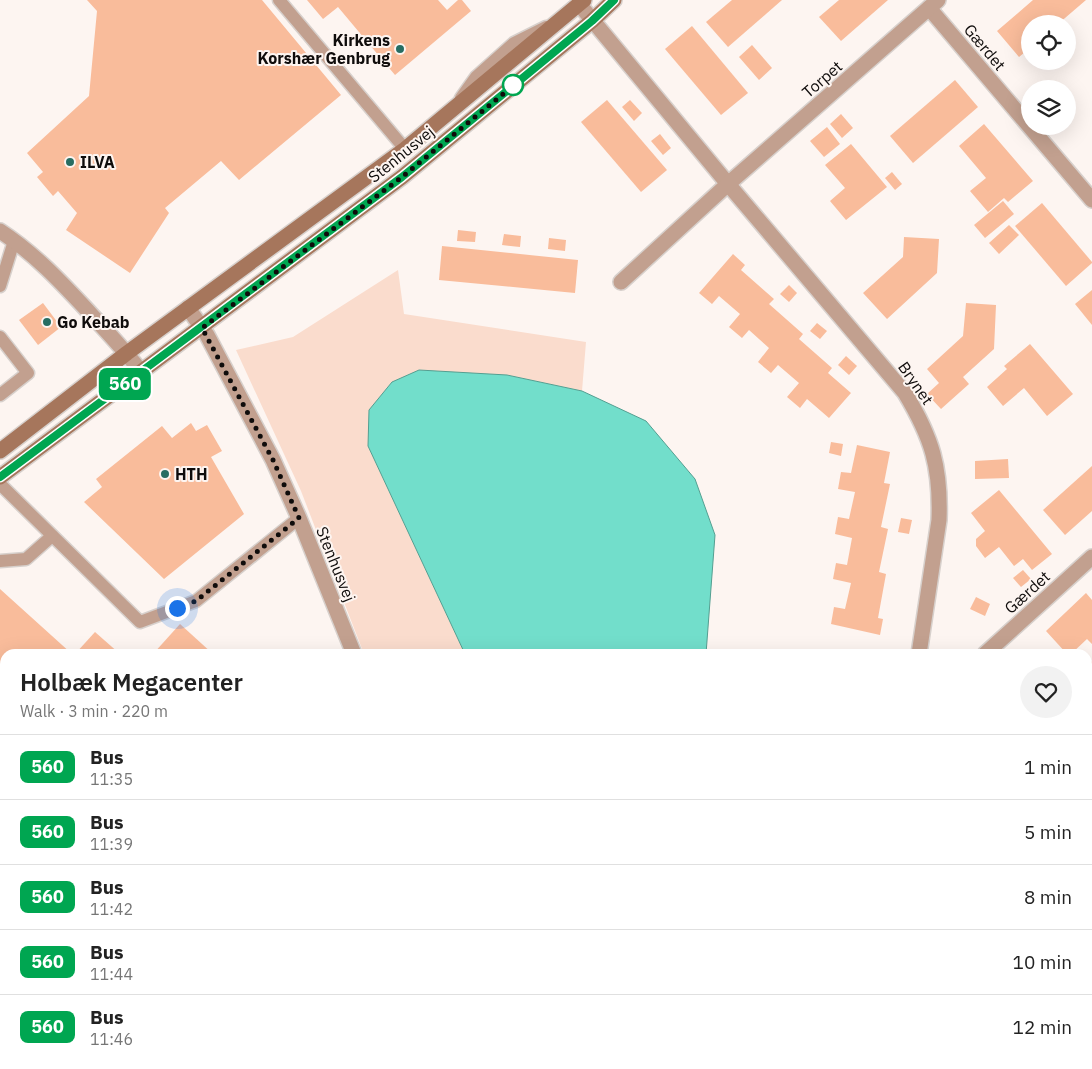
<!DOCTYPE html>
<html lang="en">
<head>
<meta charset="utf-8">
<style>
  :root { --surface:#fff; --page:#f2f2f2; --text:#222; --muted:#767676; --line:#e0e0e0 }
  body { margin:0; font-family:"IBM Plex Sans",sans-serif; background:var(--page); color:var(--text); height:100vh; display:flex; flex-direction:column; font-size:19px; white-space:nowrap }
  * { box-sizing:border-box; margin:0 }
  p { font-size:16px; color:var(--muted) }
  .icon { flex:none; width:28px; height:28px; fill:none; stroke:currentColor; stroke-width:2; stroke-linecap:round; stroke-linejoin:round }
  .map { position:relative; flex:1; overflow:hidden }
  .sheet { position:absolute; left:0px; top:649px; width:1092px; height:421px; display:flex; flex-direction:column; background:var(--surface); border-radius:15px 15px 0 0; box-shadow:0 5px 20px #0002 }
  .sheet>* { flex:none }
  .badge { padding:0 10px; border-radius:8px; font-size:18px; line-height:32px }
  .buttons { position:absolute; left:1021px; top:15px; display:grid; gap:10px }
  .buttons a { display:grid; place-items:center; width:55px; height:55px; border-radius:50%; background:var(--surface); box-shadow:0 5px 20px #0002; font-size:25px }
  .you { position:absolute; width:25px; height:25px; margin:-12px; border:4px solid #fff; border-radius:50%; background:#1a73e8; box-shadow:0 0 0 8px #1a73e833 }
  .map>.badge { position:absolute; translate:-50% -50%; box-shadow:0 0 0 2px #fff }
  .round { display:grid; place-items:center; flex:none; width:52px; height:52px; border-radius:26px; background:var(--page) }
  .overview { display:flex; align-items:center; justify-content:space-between; height:85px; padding:0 20px }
  h1 { font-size:24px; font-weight:600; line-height:38px }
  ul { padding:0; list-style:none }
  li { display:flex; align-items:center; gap:15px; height:65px; padding:0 20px; border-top:1px solid var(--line) }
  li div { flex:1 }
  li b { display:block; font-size:19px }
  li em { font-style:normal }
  li .badge { min-width:55px; font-weight:700; text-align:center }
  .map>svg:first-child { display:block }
  .green { fill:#fadccd }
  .water { fill:#72decb; stroke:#549f91 }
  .building { fill:#f9bc9b }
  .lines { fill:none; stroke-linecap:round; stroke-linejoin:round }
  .lane-casing { stroke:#d7d0cc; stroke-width:15 }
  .street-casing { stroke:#d7d0cc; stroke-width:18 }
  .secondary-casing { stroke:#d7d0cc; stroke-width:18 }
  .lane { stroke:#c2a08f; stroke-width:12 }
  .street { stroke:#c2a08f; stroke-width:15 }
  .secondary { stroke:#a6765c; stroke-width:15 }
  .line-casing { stroke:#fff; stroke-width:11 }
  .line { stroke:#00a651; stroke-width:8 }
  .walk { stroke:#0f0c0b; stroke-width:5; stroke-dasharray:0 9 }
  .poi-dot { fill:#276d62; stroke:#fdf5f1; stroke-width:2 }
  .stop-dot { fill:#fff; stroke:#00a651; stroke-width:2.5 }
  .labels { text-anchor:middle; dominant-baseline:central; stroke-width:4; stroke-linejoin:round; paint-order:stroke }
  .poi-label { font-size:16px; font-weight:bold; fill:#0f0c0b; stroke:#fdf5f1; text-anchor:start }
  .street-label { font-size:16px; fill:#0f0c0b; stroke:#fdf5f1 }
</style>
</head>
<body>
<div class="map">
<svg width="1092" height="1069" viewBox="0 0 1092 1069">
  <rect width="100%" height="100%" fill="#fdf5f1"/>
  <g class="green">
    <path d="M398,270l6,44 182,28 -4,49 -75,-16 -139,71 97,208h-101l-63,-163 -65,-141 57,-13z"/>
    <path d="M1092,726v343h-280l4,-4h272v-334z"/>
    <path d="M500,1065h132l4,4h-136z"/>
  </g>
  <path class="water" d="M419,370l88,5 75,16 64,30 49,58 20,56 -9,119h-241l-97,-208 1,-36 23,-28z"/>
  <g class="building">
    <path d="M87,0h175l79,95 -102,85 -18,-19 -56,47 4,5 -39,60 -64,-43 11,-17 -19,-22 -5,5 -16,-19 6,-5 -16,-19 62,-57 8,-85z"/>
    <path d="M307,0h131l9,10 11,-10h4l9,11 -76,64 -57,-68 -15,12z"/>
    <path d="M732,0h50l-54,47 -22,-25z"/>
    <path d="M839,0h49l-47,41 -22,-24z"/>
    <path d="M1033,0h53l-28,24h-28v24l-11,9 -22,-26z"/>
    <path d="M692,26l56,67 -27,22 -56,-66z"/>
    <path d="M752,45l20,23 -13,12 -20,-23z"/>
    <path d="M955,80l23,27 -65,56 -23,-27z"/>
    <path d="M607,100l60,70 -26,22 -60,-70z"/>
    <path d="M630,100l12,13 -8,8 -12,-14z"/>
    <path d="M841,114l12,14 -11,10 -12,-14z"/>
    <path d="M984,124l49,57 -25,21 -4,-4 -16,14 -18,-21 16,-13 -27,-32z"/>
    <path d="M827,127l13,17 -16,13 -14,-16z"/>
    <path d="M660,134l11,14 -8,7 -12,-14z"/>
    <path d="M851,144l36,43 -41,33 -16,-19 15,-13 -20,-23z"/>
    <path d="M892,172l10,12 -7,6 -10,-12z"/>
    <path d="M1003,201l11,13 -29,24 -11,-13z"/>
    <path d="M1042,203l50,59v1l-26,23 -51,-60z"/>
    <path d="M1009,225l10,10 -20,19 -10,-11z"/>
    <path d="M458,230l18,2 -1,10 -18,-1z"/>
    <path d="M504,234l17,2 -1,11 -18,-2z"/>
    <path d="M904,237l35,2 -2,34 -50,46 -24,-26 40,-36z"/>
    <path d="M549,238l17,2 -1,11 -17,-2z"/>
    <path d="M442,246l136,14 -3,33 -136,-13z"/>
    <path d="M733,254l12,11 -4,5 33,29 -5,5 34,30 -4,5 33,29 -4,5 23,20 -22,25 -22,-19 -7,9 -13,-11 12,-14 -21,-18 -7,8 -13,-11 11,-14 -20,-18 -7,8 -13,-11 11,-13 -21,-18 -7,8 -13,-11z"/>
    <path d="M789,285l8,8 -8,9 -9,-8z"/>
    <path d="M1092,290v35l-17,-21z"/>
    <path d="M43,303l18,24 -23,18 -19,-25z"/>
    <path d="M966,303l30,2 -2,44 -31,28 6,7 -28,25 -14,-15 12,-11 -12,-14 36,-33z"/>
    <path d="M817,323l10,8 -7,8 -10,-8z"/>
    <path d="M1030,344l43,50 -26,22 -23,-28 -21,18 -16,-19 20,-18 -3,-3z"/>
    <path d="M846,356l11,10 -8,9 -11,-10z"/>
    <path d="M191,423l5,8 11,-6 15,26 -11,6 33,57 -80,65 -80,-77 18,-15 -6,-8 66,-53 10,12z"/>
    <path d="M831,442l12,2 -2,12 -12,-3z"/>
    <path d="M857,445l33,7 -6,31 6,1 -9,43 7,2 -9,43 7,2 -8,44 5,1 -3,16 -49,-11 3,-17 11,2 6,-26 -18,-4 3,-16 11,2 5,-27 -17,-4 3,-17 11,2 6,-27 -17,-3 3,-17 10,1z"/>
    <path d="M1008,459l1,19 -34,1v-18z"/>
    <path d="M1092,466v45l-27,24 -22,-25z"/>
    <path d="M999,490l53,64 -20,16 -9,-11 -9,7 -15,-19 -14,11 -9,-12v-7l9,-8 -14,-18z"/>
    <path d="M901,518l11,2 -3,14 -11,-2z"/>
    <path d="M1023,570l8,9 -10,8 -8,-9z"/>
    <path d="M0,589l72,65h-67v59l-2,-2 -3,3z"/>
    <path d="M1086,593l6,7v44l-5,-5 -16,15h-4l-21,-23z"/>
    <path d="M976,597l14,7 -5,12 -15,-7z"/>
    <path d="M180,624l33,30h-60z"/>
    <path d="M95,632l25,22h-45z"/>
    <path d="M1092,661v20l-4,-5v-11z"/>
    <path d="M68,1065h201l-4,4h-193z"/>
    <path d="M664,1065h51l-5,4h-43z"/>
  </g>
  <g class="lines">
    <defs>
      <g id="lane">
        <path d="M279,0l126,149"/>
        <path d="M461,98l15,-21 38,-34 32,-16"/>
        <path d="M0,286l14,-45"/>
        <path d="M0,337l28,36 -28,22"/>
        <path d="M0,484l140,138 56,-21 103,-83"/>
        <path d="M0,561l26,-2 26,-23"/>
        <path d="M0,809l5,6"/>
        <path d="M49,1065l2,4"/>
      </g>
      <g id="street">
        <path d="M579,4l149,180 177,209c27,45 36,74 34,127l-20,134"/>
        <path d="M929,8l163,192"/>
        <path d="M0,231c34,22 61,51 88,80 18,20 37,39 53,61"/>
        <path d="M621,282l107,-98 210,-184"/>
        <path d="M188,308l19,27 66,125 26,58 55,136"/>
        <path d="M985,654l107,-97"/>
        <path d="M485,1065l2,4"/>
        <path d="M794,1069l4,-4"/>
      </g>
      <g id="secondary">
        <path d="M0,451l127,-98 278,-204 179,-149"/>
        <path d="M0,477l402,-300 190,-156 22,-21"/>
      </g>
    </defs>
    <use href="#lane" class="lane-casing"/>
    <use href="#street" class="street-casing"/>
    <use href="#secondary" class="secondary-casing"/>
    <use href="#lane" class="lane"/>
    <use href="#street" class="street"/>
    <use href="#secondary" class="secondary"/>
  </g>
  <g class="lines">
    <defs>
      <path id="line" d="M0,477l402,-300 190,-156 22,-21"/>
    </defs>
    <use href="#line" class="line-casing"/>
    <use href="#line" class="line"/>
    <path class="walk" d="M177,608l19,-7 103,-83 -26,-58 -71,-132 200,-151 117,-96 -6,4"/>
  </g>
  <g class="poi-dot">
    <circle cx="400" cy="49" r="5"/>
    <circle cx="70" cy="162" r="5"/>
    <circle cx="47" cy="322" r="5"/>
    <circle cx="165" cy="474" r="5"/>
  </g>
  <circle class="stop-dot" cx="513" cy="85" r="10"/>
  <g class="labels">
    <g class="poi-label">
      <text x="390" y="40" text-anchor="end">Kirkens<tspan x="390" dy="18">Korshær Genbrug</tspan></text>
      <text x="80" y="162">ILVA</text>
      <text x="57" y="322">Go Kebab</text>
      <text x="175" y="474">HTH</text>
    </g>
    <g class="street-label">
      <text transform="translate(985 47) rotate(50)">Gærdet</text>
      <text transform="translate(822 79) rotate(-41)">Torpet</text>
      <text transform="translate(401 154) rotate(-39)">Stenhusvej</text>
      <text transform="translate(916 383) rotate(55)">Brynet</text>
      <text transform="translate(336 564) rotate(68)">Stenhusvej</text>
      <text transform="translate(1027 592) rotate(-42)">Gærdet</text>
    </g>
  </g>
</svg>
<div class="buttons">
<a><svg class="icon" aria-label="locate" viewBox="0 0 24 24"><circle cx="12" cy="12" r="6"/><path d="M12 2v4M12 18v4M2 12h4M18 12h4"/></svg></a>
<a><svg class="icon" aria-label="layers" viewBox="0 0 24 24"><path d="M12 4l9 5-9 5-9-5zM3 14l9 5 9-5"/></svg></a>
</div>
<div class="you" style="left:177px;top:608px"></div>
<b class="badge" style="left:125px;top:384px;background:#00a651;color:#fff">560</b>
<section class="sheet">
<div class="overview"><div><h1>Holbæk Megacenter</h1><p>Walk · 3 min · 220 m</p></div><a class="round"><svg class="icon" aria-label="heart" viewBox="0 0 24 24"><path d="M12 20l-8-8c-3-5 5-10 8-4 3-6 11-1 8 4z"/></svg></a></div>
<ul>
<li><span class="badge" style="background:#00a651;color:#fff">560</span><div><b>Bus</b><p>11:35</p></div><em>1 min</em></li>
<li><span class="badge" style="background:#00a651;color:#fff">560</span><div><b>Bus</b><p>11:39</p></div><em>5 min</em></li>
<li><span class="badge" style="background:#00a651;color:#fff">560</span><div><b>Bus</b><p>11:42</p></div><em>8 min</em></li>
<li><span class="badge" style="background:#00a651;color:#fff">560</span><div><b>Bus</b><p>11:44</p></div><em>10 min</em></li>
<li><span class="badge" style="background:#00a651;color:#fff">560</span><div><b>Bus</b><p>11:46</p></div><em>12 min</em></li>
</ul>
</section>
</div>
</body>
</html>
